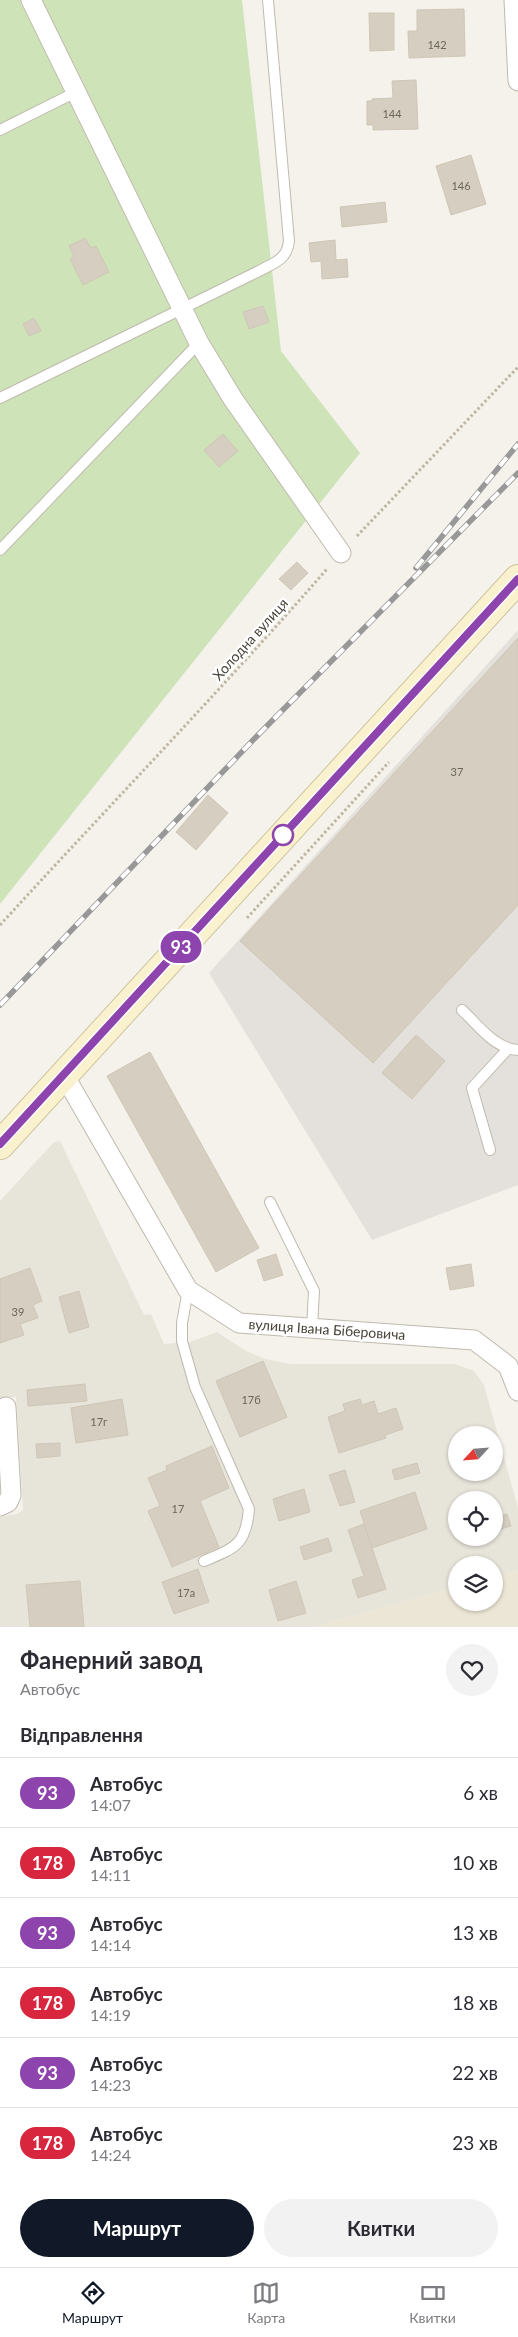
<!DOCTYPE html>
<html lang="uk">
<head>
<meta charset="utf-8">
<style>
  :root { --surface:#fff; --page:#f2f2f3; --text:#2b2b33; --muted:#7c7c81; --line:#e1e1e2; --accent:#111827 }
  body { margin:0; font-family:Lato,sans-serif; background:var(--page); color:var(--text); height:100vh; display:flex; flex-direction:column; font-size:19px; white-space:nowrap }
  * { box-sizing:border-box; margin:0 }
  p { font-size:16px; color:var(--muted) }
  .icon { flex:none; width:28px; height:28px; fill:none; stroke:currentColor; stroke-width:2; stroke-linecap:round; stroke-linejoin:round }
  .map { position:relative; height:1627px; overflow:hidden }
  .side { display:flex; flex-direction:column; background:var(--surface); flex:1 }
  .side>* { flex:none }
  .badge { padding:0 10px; border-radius:16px; font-size:18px; line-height:32px }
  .needle { width:32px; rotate:244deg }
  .tools { position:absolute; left:448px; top:1426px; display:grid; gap:10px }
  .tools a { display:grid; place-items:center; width:55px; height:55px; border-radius:50%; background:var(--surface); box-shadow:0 1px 4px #0004; font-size:25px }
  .map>.badge { position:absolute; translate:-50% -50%; box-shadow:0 0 0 2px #fff }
  h2 { padding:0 20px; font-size:19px; line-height:45px }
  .round { display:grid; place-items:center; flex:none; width:52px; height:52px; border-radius:26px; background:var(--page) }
  .headline { display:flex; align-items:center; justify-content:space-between; height:85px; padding:0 20px }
  h1 { font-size:24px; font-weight:700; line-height:38px }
  .button { display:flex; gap:10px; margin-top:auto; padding:10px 20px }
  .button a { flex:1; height:58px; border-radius:30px; background:var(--accent); color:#fff; font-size:20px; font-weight:700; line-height:58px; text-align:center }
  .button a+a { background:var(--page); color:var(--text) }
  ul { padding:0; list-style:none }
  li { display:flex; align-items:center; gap:15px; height:70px; padding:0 20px; border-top:1px solid var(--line) }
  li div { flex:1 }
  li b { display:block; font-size:19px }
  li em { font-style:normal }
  li .badge { min-width:55px; font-weight:700; text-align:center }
  .tab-bar { display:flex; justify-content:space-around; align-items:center; height:70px; border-top:1px solid var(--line); background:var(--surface); font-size:14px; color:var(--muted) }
  .tab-bar a { display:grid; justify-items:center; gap:2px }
  .tab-bar .on { color:var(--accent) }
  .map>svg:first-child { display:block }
  .residential { fill:#e7e4da; fill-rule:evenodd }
  .industrial { fill:#e4e1dc }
  .education { fill:#ece6d6 }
  .green { fill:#cee4b8 }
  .building { fill:#d5cec1; stroke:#cfc6b5 }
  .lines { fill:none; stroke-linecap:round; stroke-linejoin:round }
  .lane-casing { stroke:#bfbaae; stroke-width:12 }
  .street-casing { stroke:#bfbaae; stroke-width:21 }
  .secondary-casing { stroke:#cfc59f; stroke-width:30 }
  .path { stroke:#bfb6a1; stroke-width:3; stroke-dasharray:2.5 2.5; stroke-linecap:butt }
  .lane { stroke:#fff; stroke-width:10 }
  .street { stroke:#fff; stroke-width:19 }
  .secondary { stroke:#faf1cf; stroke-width:28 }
  .rail-casing { stroke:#989898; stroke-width:5.5 }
  .rail { stroke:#fff; stroke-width:4; stroke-dasharray:11; stroke-linecap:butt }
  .line-casing { stroke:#fff; stroke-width:11 }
  .line { stroke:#8e44ad; stroke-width:8 }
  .stop-dot { fill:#fff; stroke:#8e44ad; stroke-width:2.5 }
  .labels { text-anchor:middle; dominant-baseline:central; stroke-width:5; stroke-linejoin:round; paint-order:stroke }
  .number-label { font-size:11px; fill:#6b665b }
  .street-label { font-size:14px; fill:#484339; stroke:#fff }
</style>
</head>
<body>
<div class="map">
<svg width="518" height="1627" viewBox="0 0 518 1627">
  <rect width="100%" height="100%" fill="#f4f2eb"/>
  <path class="residential" d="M60,1141l84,174 7,-1 13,30 26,-2 27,-10 29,19 19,8 26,5h164l19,7 10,14 34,123v62l-24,7v-12h-38v22l-142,40h-314v-110l17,-3 6,-4 -7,-113 -16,1v-197l54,-59zM456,1435h38v37h-38zM456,1500h38v38h-38z"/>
  <path class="industrial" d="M518,630v555l-146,55 -163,-267z"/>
  <path class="education" d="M518,1570v57h-204l142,-40v15h38v-25z"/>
  <path class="green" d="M0,0h242l39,351 79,102 -360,451z"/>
  <g class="building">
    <path d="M464,9l1,47 -56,2 -1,-27h9v-21z"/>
    <path d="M369,13h25v37l-24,1z"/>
    <path d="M416,80l2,49 -45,1v-5h-6v-24h5v-2l21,-1 -1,-17z"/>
    <path d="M471,155l15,49 -35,11 -15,-49z"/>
    <path d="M385,202l2,20 -45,5 -2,-20z"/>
    <path d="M85,238l6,10 5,-2 13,26 -26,13 -13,-26 4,-2 -5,-11z"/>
    <path d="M335,240l1,20 11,-1 1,18 -26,2 -1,-18 -10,1 -2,-19z"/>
    <path d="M263,306l6,16 -20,7 -6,-17z"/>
    <path d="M34,318l7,13 -12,5 -6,-12z"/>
    <path d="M223,434l15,17 -19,16 -15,-17z"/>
    <path d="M297,562l11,11 -17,17 -12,-11z"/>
    <path d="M518,638v267l-145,158 -133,-122z"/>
    <path d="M208,795l20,18 -32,37 -20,-18z"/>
    <path d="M416,1035l29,26 -33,38 -30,-26z"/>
    <path d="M150,1052l109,196 -43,24 -109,-196z"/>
    <path d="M276,1254l7,21 -19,6 -7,-21z"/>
    <path d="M471,1264l3,22 -24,4 -4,-22z"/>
    <path d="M30,1268l12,33 -9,4 5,13 -18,6 4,11 -24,8v-64z"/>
    <path d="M79,1291l10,36 -20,6 -10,-36z"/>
    <path d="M263,1361l24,56 -47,20 -24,-56z"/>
    <path d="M85,1384l2,17 -59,5 -1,-16z"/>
    <path d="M122,1399l6,36 -52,8 -5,-35z"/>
    <path d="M360,1399l2,6 12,-4 4,13 18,-6 7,21 -18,6 1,3 -47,15 -11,-36 17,-6 -2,-7z"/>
    <path d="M60,1443v13l-23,2 -1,-14z"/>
    <path d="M212,1446l17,42 -29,13 19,46 -47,20 -24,-56 12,-5 -12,-28 19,-8 -1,-4z"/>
    <path d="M417,1463l3,10 -25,7 -3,-10z"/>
    <path d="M345,1470l10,32 -15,4 -11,-31z"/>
    <path d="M304,1489l6,23 -31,9 -6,-22z"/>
    <path d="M415,1492l12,37 -55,19 -12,-37z"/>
    <path d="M507,1514l4,12 -17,5v-13z"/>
    <path d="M364,1524l22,65 -28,9 -6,-18 12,-4 -16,-46z"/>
    <path d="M328,1538l4,13 -28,9 -4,-13z"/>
    <path d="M198,1569l11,33 -35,12 -12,-32z"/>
    <path d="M80,1581l4,46h-54l-4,-42z"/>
    <path d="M296,1581l10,32 -28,8 -9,-31z"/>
  </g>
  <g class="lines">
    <defs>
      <g id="lane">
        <path d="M0,130l76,-38"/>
        <path d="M0,398l261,-128c15,-8 26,-11 28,-29l-21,-241"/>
        <path d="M0,550l199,-207"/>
        <path d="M462,1010c16,15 33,39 56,40"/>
        <path d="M490,1150l-18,-62 35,-38"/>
        <path d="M270,1202l44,89 -2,37"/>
        <path d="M188,1290l-6,33v18l13,46 54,122c-3,36 -14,39 -45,52"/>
      </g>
      <g id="street">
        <path d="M31,0l168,343 34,56 108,154"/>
        <path d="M514,0l4,81"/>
        <path d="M64,1075l124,215 51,33 235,17 34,26 10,25"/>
        <path d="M0,1506l8,-4 3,-7 -5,-88"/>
      </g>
      <path id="secondary" d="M0,1145l518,-566"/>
    </defs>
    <use href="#lane" class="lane-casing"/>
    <use href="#street" class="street-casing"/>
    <use href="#secondary" class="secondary-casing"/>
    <g class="path">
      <path d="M357,536l161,-169"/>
      <path d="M247,918l142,-156"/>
      <path d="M0,925c109,-119 221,-235 327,-356"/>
    </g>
    <use href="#lane" class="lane"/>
    <use href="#street" class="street"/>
    <use href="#secondary" class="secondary"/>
    <defs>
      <g id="rail">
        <path d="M416,568l102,-124"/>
        <path d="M0,1005l257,-269 261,-263"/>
      </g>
    </defs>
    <use href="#rail" class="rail-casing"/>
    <use href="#rail" class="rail"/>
  </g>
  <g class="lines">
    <defs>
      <path id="line" d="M0,1144l518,-565"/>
    </defs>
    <use href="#line" class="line-casing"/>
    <use href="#line" class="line"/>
  </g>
  <circle class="stop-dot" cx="283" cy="835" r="10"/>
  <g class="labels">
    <g class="number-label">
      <text x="437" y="44">142</text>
      <text x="392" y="113">144</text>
      <text x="461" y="185">146</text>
      <text x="457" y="771">37</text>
      <text x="18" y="1311">39</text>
      <text x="251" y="1399">17б</text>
      <text x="99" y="1421">17г</text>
      <text x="178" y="1508">17</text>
      <text x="186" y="1592">17а</text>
    </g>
    <g class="street-label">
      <text transform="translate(250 639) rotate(-48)">Холодна вулиця</text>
      <text transform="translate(327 1329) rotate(4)">вулиця Івана Біберовича</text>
    </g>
  </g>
</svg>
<div class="tools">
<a><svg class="needle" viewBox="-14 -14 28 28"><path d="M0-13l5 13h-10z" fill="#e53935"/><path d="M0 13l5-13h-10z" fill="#7c7c81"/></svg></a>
<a><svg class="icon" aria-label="locate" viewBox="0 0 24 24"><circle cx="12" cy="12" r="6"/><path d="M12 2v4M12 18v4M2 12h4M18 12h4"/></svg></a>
<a><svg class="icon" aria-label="layers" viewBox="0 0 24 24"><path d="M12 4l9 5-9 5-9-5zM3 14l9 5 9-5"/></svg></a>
</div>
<b class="badge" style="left:181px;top:947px;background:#8e44ad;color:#fff">93</b>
</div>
<section class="side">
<div class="headline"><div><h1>Фанерний завод</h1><p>Автобус</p></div><a class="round"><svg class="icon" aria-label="heart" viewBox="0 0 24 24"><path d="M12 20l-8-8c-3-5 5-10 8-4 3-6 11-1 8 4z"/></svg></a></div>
<h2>Відправлення</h2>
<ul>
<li><span class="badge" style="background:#8e44ad;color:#fff">93</span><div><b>Автобус</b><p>14:07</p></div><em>6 хв</em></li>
<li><span class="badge" style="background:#d7263d;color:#fff">178</span><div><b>Автобус</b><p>14:11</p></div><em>10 хв</em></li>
<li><span class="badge" style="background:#8e44ad;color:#fff">93</span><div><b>Автобус</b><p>14:14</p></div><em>13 хв</em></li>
<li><span class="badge" style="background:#d7263d;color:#fff">178</span><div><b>Автобус</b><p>14:19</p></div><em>18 хв</em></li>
<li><span class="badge" style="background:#8e44ad;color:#fff">93</span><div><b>Автобус</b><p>14:23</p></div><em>22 хв</em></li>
<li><span class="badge" style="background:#d7263d;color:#fff">178</span><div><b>Автобус</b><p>14:24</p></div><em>23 хв</em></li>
</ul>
<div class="button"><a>Маршрут</a><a>Квитки</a></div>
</section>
<nav class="tab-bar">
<a class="on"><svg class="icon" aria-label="directions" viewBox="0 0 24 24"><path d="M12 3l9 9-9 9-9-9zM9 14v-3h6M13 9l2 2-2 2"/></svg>Маршрут</a>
<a><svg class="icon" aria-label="map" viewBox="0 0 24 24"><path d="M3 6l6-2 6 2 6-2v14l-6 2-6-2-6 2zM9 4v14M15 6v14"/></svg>Карта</a>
<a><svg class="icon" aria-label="tickets" viewBox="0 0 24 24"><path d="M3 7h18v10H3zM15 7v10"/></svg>Квитки</a>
</nav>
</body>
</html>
